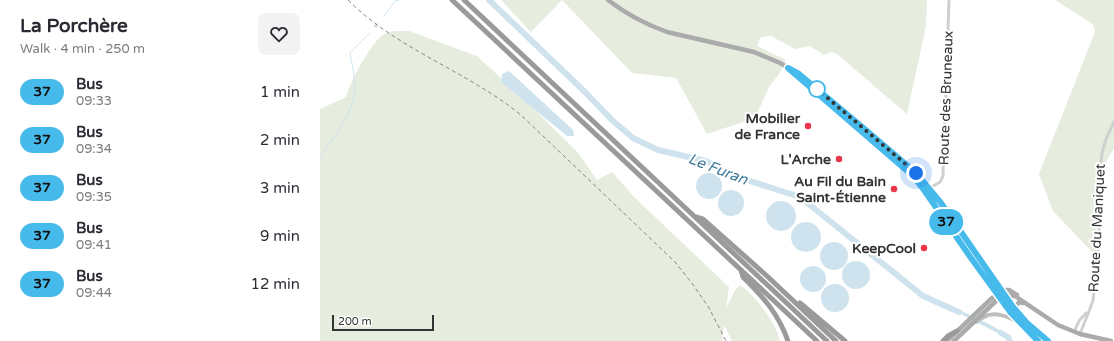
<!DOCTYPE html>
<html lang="en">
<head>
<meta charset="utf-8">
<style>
  :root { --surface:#fff; --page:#f2f2f3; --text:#2b2b33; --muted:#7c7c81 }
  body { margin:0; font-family:"Varela Round",sans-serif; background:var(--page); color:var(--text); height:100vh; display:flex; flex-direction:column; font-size:15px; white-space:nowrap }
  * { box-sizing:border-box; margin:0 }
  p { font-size:13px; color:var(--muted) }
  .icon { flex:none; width:22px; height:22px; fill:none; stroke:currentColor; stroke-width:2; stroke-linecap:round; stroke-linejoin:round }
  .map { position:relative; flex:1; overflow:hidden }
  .side { display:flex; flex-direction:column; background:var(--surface); width:320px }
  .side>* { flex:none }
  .badge { padding:0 8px; border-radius:13px; font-size:14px; line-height:26px }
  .scale { position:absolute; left:12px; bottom:10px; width:102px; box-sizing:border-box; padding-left:4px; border:2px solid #333; border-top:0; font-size:11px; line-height:14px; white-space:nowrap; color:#333; -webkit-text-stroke:3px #fff; paint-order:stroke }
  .you { position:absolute; width:20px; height:20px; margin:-10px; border:3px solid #fff; border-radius:50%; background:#1a73e8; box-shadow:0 0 0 6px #1a73e833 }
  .map>.badge { position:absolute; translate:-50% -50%; box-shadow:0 0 0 2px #fff }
  .round { display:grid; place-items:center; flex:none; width:42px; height:42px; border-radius:8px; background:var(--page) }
  .overview { display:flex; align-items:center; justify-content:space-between; height:68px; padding:0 20px }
  h1 { font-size:19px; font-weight:800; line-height:30px }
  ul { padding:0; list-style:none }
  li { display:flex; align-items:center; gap:12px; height:48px; padding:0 20px }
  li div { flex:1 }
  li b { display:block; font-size:15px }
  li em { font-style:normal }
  li .badge { min-width:44px; font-weight:700; text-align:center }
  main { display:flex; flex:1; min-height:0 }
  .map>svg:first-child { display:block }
  .green { fill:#e6ecde }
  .water { fill:#cee3ee }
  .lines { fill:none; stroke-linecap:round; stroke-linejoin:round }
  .stream { stroke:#cee3ee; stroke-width:1 }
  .river { stroke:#cee3ee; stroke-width:6 }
  .street-tunnel { stroke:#d6d6d6; stroke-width:3; stroke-dasharray:3 1.5; stroke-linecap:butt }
  .street { stroke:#d0d0d0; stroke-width:3 }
  .secondary { stroke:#bdbdbd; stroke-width:4 }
  .primary { stroke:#ababab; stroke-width:4.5 }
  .highway { stroke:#9a9a9a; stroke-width:5 }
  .rail { stroke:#888; stroke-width:1; stroke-dasharray:4 3; stroke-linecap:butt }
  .line-casing { stroke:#fff; stroke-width:9 }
  .line { stroke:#47baec; stroke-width:6 }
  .walk { stroke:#333; stroke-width:4; stroke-dasharray:0 7.2 }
  .stop-dot { fill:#fff; stroke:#47baec; stroke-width:2 }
  .poi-dot { fill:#e9354a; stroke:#fff; stroke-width:1.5 }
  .labels { text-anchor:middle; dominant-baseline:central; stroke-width:4; stroke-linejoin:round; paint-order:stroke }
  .street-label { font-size:14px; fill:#333; stroke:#fff }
  .poi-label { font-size:14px; font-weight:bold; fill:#333; stroke:#fff; text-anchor:end }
  .water-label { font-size:15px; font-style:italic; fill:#3d7998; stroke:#fff }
</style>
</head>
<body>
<main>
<section class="side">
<div class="overview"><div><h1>La Porchère</h1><p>Walk · 4 min · 250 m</p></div><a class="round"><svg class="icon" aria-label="heart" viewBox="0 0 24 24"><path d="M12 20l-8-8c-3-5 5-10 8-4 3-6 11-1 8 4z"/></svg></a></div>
<ul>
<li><span class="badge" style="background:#47baec;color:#111">37</span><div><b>Bus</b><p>09:33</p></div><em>1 min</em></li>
<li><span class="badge" style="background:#47baec;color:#111">37</span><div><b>Bus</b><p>09:34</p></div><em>2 min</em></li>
<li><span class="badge" style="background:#47baec;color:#111">37</span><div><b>Bus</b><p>09:35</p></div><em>3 min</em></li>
<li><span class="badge" style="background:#47baec;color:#111">37</span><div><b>Bus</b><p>09:41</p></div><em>9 min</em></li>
<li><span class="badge" style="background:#47baec;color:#111">37</span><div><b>Bus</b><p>09:44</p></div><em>12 min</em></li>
</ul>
</section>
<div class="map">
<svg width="794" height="341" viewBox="0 0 794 341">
  <rect width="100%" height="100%" fill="#fff"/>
  <g class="green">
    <path d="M181,0h426l-1,26 -19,88 -70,-60 -5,-2 -8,3 -14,-9 -15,3 -24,-13 -10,1 -4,9 29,14 -7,14 -10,13 -14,31 -48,16 -31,-56 -44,-5 -70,-73 -31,32z"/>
    <path d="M735,0h59v148l-16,27 -2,75 -2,4 -41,-43 -14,-37 56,-142 -2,-8z"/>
    <path d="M73,31h16l68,25 51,47 51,51 18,26 15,-8 22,25 95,90 -3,21 9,-18 5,-5c14,9 37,39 40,56h-48l-8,-16 -2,16h-402v-232l26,-12c3,-14 24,-51 35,-61 3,-2 8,-3 12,-5z"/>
  </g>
  <g class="water">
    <path d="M189,71l64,59 1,6h-7l-66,-54 1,-8z"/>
    <circle cx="389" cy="186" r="13"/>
    <circle cx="411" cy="203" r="13"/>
    <circle cx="461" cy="216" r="15"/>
    <circle cx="486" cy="237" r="15"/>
    <circle cx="514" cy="256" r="14"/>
    <circle cx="536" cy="275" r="14"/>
    <circle cx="493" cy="279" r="13"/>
    <circle cx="515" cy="298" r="14"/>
    <path d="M633,307l38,18 18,11 -2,2 -54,-28z"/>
  </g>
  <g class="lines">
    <g class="stream">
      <path d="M64,16l11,-15 4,-1"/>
      <path d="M0,157c15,-22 33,-42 35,-69 0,-11 -3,-24 -5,-35l20,-20"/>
    </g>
    <g class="river">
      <path d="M169,0l96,92 28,29 20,17 25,12 48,11 22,13 72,23 123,99 36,16"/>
      <path d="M681,333l7,4 2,4"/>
    </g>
    <path class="street-tunnel" d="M55,27l3,-4"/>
    <g class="street">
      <path d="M608,189l12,-7 3,-6 6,-176"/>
      <path d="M754,332l5,-11 7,-8"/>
      <path d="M760,334l13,-33 6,-58 1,-72 2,-18 4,-14 8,-17"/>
    </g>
    <g class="secondary">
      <path d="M684,295l23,28 21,18"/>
      <path d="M682,301l17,21 19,19"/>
      <path d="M656,322c3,-2 5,-4 8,-5 10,-6 22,-1 32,4"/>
    </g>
    <g class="primary">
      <path d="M288,0c18,14 37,24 59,32l87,20 26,11 19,11 68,57 49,42 25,30 63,92"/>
      <path d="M474,73l119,103 11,14 49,71 29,40"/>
      <path d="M683,292l5,3 7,1 43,29 22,9 31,7"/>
      <path d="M684,294l2,-4h3l8,5"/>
      <path d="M699,314l-3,-8 3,-4 4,1"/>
      <path d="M627,341l45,-43 7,-4"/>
      <path d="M634,341l42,-40 2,-6"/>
    </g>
    <g class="highway">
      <path d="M132,0l365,341"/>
      <path d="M144,0l363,341"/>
      <path d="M377,217l6,2 64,57 69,65"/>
      <path d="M421,270l2,7c21,21 35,36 45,64"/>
      <path d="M480,303l45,38"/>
      <path d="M623,341l5,-5 9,-5"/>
    </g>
    <path class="rail" d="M28,0c50,50 119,71 173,115l155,148 18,23 15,22 17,33"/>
  </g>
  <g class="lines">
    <defs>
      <path id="line" d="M718,341l-27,-28 -40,-55 -47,-68 -11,-14 -125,-108 11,6 68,57 49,42 25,30 72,104 14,16 21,18"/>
    </defs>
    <use href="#line" class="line-casing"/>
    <use href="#line" class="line"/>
    <path class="walk" d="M497,89l99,84"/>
  </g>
  <circle class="stop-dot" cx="497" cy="89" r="8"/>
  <g class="poi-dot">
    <circle cx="488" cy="126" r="4"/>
    <circle cx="519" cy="159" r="4"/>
    <circle cx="574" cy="189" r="4"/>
    <circle cx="604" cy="248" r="4"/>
  </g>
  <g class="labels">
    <g class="street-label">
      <text transform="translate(626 98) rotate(-88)">Route des Bruneaux</text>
      <text transform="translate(777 228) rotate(-87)">Route du Maniquet</text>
    </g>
    <g class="poi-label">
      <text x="480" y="118">Mobilier<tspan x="480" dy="16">de France</tspan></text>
      <text x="511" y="159">L'Arche</text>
      <text x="566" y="181">Au Fil du Bain<tspan x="566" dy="16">Saint-Étienne</tspan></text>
      <text x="596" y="248">KeepCool</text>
    </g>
    <g class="water-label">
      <text transform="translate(398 169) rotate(21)">Le Furan</text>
    </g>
  </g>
</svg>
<div class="scale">200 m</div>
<div class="you" style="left:596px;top:173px"></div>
<b class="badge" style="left:626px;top:222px;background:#47baec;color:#111">37</b>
</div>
</main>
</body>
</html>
